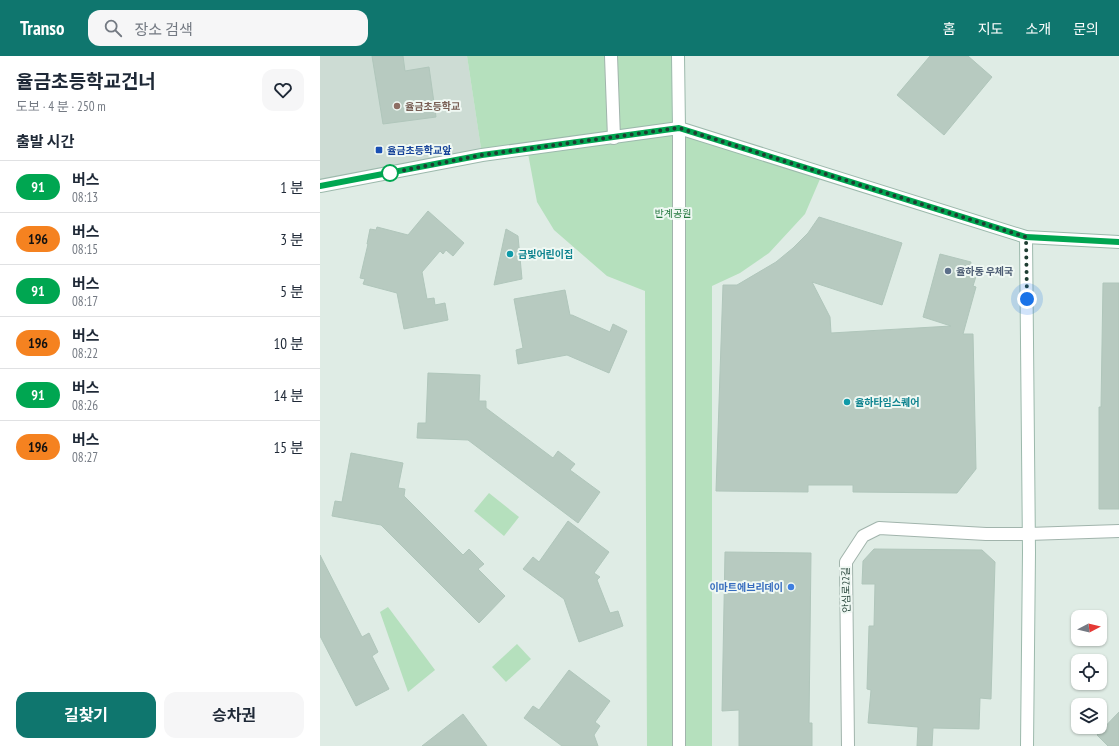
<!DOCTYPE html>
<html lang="ko">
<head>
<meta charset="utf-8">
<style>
  :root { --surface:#fff; --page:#f6f6f7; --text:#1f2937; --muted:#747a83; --line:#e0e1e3; --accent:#0f766e }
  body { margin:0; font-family:"PT Sans Narrow","Noto Sans KR",sans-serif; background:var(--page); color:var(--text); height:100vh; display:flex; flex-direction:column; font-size:15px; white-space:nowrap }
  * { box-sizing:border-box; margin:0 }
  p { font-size:13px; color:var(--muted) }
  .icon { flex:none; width:22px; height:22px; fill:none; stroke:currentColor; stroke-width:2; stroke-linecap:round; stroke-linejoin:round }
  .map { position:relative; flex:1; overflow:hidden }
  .panel { display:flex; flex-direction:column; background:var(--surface); width:320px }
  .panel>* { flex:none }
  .badge { padding:0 8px; border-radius:13px; font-size:14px; line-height:26px }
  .needle { width:26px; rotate:83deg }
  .fabs { position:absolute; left:751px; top:554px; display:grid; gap:8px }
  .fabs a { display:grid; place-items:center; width:36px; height:36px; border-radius:8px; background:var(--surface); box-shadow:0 1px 3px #0004; font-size:20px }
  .you { position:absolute; width:20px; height:20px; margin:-10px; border:3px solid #fff; border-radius:50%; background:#1a73e8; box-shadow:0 0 0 6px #1a73e833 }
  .map>.badge { position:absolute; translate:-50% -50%; box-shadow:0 0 0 2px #fff }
  h2 { padding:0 16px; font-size:15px; line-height:36px }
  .round { display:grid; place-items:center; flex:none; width:42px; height:42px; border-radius:12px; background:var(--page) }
  .overview { display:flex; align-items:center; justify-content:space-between; height:68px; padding:0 16px }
  h1 { font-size:19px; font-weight:700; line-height:30px }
  .action { display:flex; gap:8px; margin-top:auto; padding:8px 16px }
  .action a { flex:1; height:46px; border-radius:12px; background:var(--accent); color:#fff; font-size:16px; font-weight:700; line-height:46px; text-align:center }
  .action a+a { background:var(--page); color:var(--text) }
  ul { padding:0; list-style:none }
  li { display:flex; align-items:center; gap:12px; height:52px; padding:0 16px; border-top:1px solid var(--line) }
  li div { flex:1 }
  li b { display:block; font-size:15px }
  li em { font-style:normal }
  li .badge { min-width:44px; font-weight:700; text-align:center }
  header { display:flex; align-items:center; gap:24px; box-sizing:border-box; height:56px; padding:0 20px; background:var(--accent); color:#fff }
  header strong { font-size:19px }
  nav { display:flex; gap:22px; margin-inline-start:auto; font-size:14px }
  .search { width:280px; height:36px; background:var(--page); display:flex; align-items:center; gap:10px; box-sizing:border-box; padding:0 14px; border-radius:12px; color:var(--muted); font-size:15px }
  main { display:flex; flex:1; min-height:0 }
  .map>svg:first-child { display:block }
  .built { fill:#cddcd4 }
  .green { fill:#b5e0bd }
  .building { fill:#b7cac0; stroke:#b0c6bb }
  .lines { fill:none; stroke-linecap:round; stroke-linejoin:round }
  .pedestrian-casing { stroke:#a1b4ac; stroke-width:14 }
  .minor-casing { stroke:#a1b4ac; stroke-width:14 }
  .tertiary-casing { stroke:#a1b4ac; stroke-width:14 }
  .secondary-casing { stroke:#9cb9ac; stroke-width:14 }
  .pedestrian { stroke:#fff; stroke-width:12 }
  .minor { stroke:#fff; stroke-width:12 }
  .tertiary { stroke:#fff; stroke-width:12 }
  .secondary { stroke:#fff; stroke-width:12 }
  .line-casing { stroke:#fff; stroke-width:9 }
  .line { stroke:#00a651; stroke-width:6 }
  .walk { stroke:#1e3d32; stroke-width:4; stroke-dasharray:0 7.2 }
  .education-dot { fill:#8d6e63; stroke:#eff8f3; stroke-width:1.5 }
  .transit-dot { fill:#1a4fb4; stroke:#eff8f3; stroke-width:1.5 }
  .stop-dot { fill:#fff; stroke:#00a651; stroke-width:2 }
  .culture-dot { fill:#0f9aa8; stroke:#eff8f3; stroke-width:1.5 }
  .service-dot { fill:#5c6f8a; stroke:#eff8f3; stroke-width:1.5 }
  .shop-dot { fill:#3f7fe0; stroke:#eff8f3; stroke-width:1.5 }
  .labels { text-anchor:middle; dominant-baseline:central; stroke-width:4; stroke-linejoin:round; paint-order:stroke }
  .education-label { font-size:10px; font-weight:bold; fill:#785e54; stroke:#eff8f3; text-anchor:start }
  .transit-label { font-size:10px; font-weight:bold; fill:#164399; stroke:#eff8f3; text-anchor:start }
  .park-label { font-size:10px; fill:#24783e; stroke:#eff8f3 }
  .culture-label { font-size:10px; font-weight:bold; fill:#0d838f; stroke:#eff8f3; text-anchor:start }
  .service-label { font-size:10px; font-weight:bold; fill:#4e5e75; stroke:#eff8f3; text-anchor:start }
  .shop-label { font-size:10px; font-weight:bold; fill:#366cbe; stroke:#eff8f3; text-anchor:end }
  .street-label { font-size:10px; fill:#1e3d32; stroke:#eff8f3 }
</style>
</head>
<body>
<header>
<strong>Transo</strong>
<div class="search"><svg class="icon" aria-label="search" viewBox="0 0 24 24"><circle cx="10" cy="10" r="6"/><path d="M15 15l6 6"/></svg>장소 검색</div>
<nav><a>홈</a><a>지도</a><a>소개</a><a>문의</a></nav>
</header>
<main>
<section class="panel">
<div class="overview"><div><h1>율금초등학교건너</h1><p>도보 · 4 분 · 250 m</p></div><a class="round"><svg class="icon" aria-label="heart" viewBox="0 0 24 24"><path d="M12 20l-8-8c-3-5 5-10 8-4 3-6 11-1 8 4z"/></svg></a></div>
<h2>출발 시간</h2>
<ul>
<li><span class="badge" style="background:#00a651;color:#fff">91</span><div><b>버스</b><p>08:13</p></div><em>1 분</em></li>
<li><span class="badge" style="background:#f58220;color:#111">196</span><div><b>버스</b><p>08:15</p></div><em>3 분</em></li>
<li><span class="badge" style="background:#00a651;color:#fff">91</span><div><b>버스</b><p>08:17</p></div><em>5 분</em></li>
<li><span class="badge" style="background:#f58220;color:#111">196</span><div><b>버스</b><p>08:22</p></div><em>10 분</em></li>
<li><span class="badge" style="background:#00a651;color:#fff">91</span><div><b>버스</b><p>08:26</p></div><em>14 분</em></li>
<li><span class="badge" style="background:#f58220;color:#111">196</span><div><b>버스</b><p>08:27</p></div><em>15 분</em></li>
</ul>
<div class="action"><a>길찾기</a><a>승차권</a></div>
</section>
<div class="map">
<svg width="799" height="690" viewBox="0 0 799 690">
  <rect width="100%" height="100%" fill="#dfece5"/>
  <path class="built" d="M0,0h147l15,99 -162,31z"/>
  <g class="green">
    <path d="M147,0h211l1,72 144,44 -18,42 -36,39 -29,20 -28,13v460h-65l-2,-455 -38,-15 -53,-46 -17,-28 -10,-54 -45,7z"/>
    <path d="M169,437l30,24 -15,19 -30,-25z"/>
    <path d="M68,551l47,63 -27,22 -28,-80z"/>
    <path d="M197,588l14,15 -25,23 -14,-15z"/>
  </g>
  <g class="building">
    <path d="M52,0h31l2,15 24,-4 7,50 -53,7z"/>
    <path d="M610,0h38l24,21 -48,58 -47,-40z"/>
    <path d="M108,155l36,32 -11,13 -7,-6 -3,4 -3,-3 -18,21 5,27 7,-1 1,7 10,-2 3,17 -44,9 -7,-36 -34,-9 2,-5 -5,-1 8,-34h-1l3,-15 6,1 1,-3 31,8z"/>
    <path d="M499,161l83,26 -20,62 -70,-23 18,35 1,16 120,-7 -28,-9 17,-63 31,8 -1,6 8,2 -5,16 3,1 -13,47h10l3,135 -19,24 -104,-1v-7h-45v7l-92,-1 7,-206h14l39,-23 17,-14 15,-15z"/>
    <path d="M186,173l12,7 4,43 -28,6z"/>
    <path d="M783,227h16v226h-20v-102h2z"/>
    <path d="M245,234l5,25h2l38,17 3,-8 14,7 -18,42 -42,-18 -49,9 -2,-14 7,-2 -9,-49z"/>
    <path d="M108,317l52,2 -1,26h7v7l67,50 5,-7 17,13 -5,6 30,22 -22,31 -110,-83 -51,-2 1,-15h8z"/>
    <path d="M31,397l52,10 -5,25 7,1 -1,7 59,59 6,-6 15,15 -6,5 27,27 -26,27 -98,-98 -49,-9 3,-15 7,1z"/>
    <path d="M248,465l41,31 -15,21 6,4 -3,3 13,33 8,-2 5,15 -44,16 -15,-43 -41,-30 10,-12 6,5z"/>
    <path d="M554,493l108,1 13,12 -4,137 -11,-1 -1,31 -46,-1 -1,18h-15l1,-19 -50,-4 3,-33 -4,-1 2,-63h5l1,-42h-13l1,-23z"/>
    <path d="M405,496l86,1 -2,170h3v23h-73v-36l-17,1z"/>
    <path d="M0,499l42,82 7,-4 9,19 -6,4 17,33 -33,17 -36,-70z"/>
    <path d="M249,614l41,31 -15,21 5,4 -6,9 4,11h-36l-38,-28 9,-12 6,4z"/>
    <path d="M799,656v34h-11l-11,-11z"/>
    <path d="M143,658l24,32h-65z"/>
  </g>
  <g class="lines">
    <defs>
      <g id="pedestrian">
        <path d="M291,0l3,82"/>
        <path d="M359,72v618"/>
      </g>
      <path id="minor" d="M708,478l91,-3"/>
      <path id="tertiary" d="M528,690l-2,-184 17,-26 16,-8 107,6h42"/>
      <g id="secondary">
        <path d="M358,0l1,72"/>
        <path d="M0,130l162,-31 197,-27 347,109 93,5"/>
        <path d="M706,181l3,315 -2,194"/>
      </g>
    </defs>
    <use href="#pedestrian" class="pedestrian-casing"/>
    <use href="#minor" class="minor-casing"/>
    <use href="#tertiary" class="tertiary-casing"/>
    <use href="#secondary" class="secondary-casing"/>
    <use href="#pedestrian" class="pedestrian"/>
    <use href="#minor" class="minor"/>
    <use href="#tertiary" class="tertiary"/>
    <use href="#secondary" class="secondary"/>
  </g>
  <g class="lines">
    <defs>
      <path id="line" d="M0,130l162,-31 197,-27 347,109 93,5"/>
    </defs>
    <use href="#line" class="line-casing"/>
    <use href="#line" class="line"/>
    <path class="walk" d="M70,117l92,-18 197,-27 347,109 1,62"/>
  </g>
  <circle class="education-dot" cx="77" cy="50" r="4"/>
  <rect class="transit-dot" x="55" y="90" width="8" height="8" rx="2"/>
  <circle class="stop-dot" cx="70" cy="117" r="8"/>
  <g class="culture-dot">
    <circle cx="190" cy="198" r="4"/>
    <circle cx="527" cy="346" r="4"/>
  </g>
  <circle class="service-dot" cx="628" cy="215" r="4"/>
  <circle class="shop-dot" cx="471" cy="531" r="4"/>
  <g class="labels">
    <g class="education-label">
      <text x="85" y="50">율금초등학교</text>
    </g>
    <g class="transit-label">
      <text x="67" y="94">율금초등학교앞</text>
    </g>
    <g class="park-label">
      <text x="353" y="157">반계공원</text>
    </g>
    <g class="culture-label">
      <text x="198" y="198">금빛어린이집</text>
      <text x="535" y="346">율하타임스퀘어</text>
    </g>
    <g class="service-label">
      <text x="636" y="215">율하동 우체국</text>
    </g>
    <g class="shop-label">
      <text x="463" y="531">이마트에브리데이</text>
    </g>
    <g class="street-label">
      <text transform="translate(526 534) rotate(-91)">안심로22길</text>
    </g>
  </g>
</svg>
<div class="fabs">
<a><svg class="needle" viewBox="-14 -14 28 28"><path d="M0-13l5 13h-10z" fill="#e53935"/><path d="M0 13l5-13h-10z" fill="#747a83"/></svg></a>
<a><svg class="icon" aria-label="locate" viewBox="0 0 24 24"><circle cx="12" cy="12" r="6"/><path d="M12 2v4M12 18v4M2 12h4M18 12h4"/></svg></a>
<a><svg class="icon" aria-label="layers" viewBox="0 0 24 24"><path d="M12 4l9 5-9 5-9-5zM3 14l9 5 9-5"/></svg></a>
</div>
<div class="you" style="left:707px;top:243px"></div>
</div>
</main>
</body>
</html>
